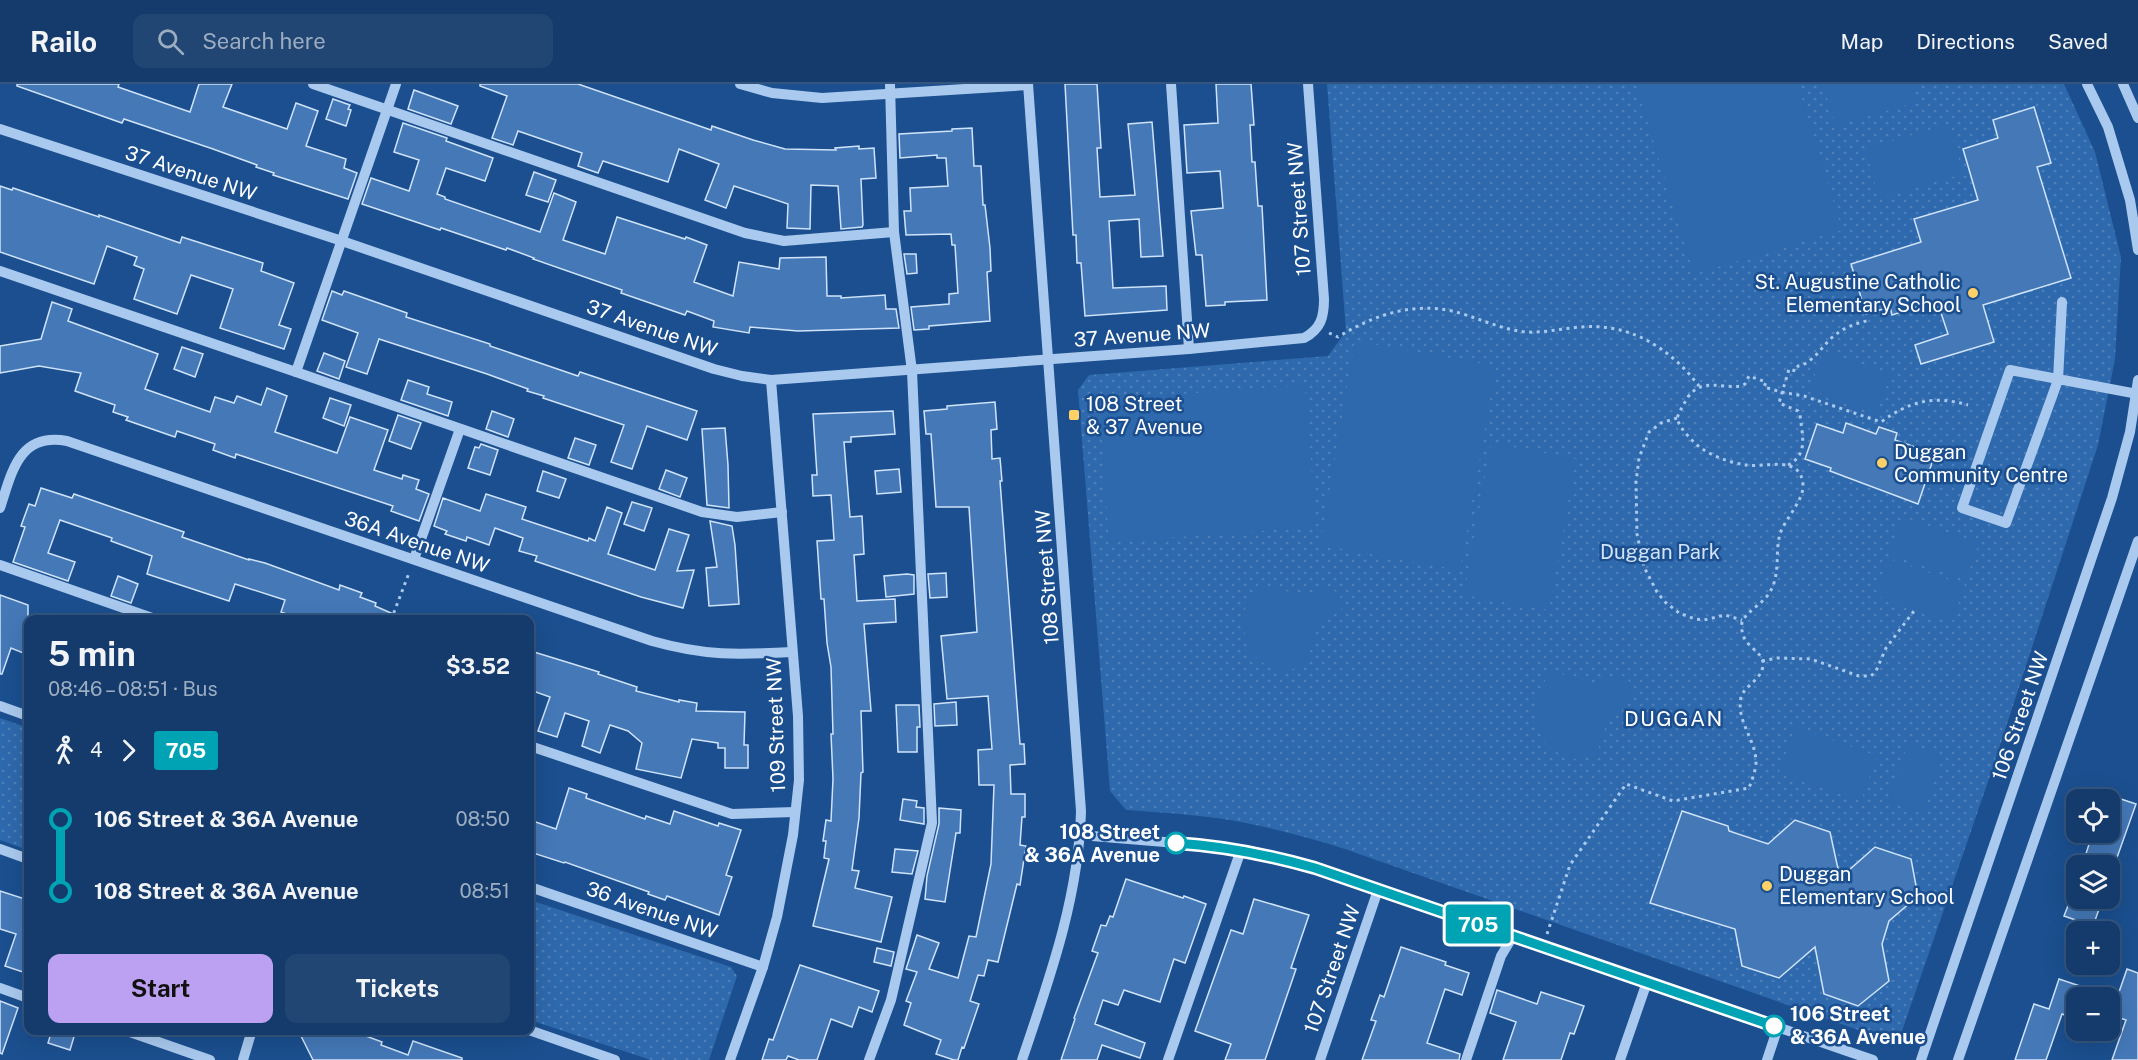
<!DOCTYPE html>
<html lang="en">
<head>
<meta charset="utf-8">
<style>
  :root { --surface:#143b6b; --page:#214673; --text:#f1f3f6; --muted:#9dadc1; --line:#33557e; --accent:#bca0f2 }
  body { margin:0; font-family:"Public Sans",sans-serif; background:var(--page); color:var(--text); height:100vh; display:flex; flex-direction:column; font-size:22px; white-space:nowrap }
  * { box-sizing:border-box; margin:0 }
  p { font-size:20px; color:var(--muted) }
  .icon { flex:none; width:33px; height:33px; fill:none; stroke:currentColor; stroke-width:2; stroke-linecap:round; stroke-linejoin:round }
  .map { position:relative; flex:1; overflow:hidden }
  .details { position:absolute; left:24px; top:531px; width:510px; height:420px; display:flex; flex-direction:column; background:var(--surface); border-radius:12px; box-shadow:0 6px 24px #0002,0 0 0 2px var(--line) }
  .details>* { flex:none }
  .badge { padding:0 12px; border-radius:4px; font-size:21px; line-height:39px }
  .tools { position:absolute; left:2066px; top:705px; display:grid; gap:12px }
  .tools a { display:grid; place-items:center; width:54px; height:54px; border-radius:12px; background:var(--surface); box-shadow:0 6px 24px #0002,0 0 0 2px var(--line); font-size:30px }
  .map>.badge { position:absolute; translate:-50% -50%; box-shadow:0 0 0 3px #fff }
  .legs { display:flex; align-items:center; gap:9px; height:66px; padding:0 24px; font-size:20px }
  .legs p { margin-inline-start:auto }
  .headline { display:flex; align-items:center; justify-content:space-between; height:102px; padding:0 24px }
  h1 { font-size:33px; font-weight:700; line-height:45px }
  .action { display:flex; gap:12px; margin-top:auto; padding:12px 24px }
  .action a { flex:1; height:69px; border-radius:12px; background:var(--accent); color:#111; font-size:24px; font-weight:700; line-height:69px; text-align:center }
  .action a+a { background:var(--page); color:var(--text) }
  ul { padding:0 24px; list-style:none }
  li { display:flex; align-items:center; gap:21px; height:72px; font-size:22px }
  li i { display:grid; place-items:center; width:9px; height:100%; margin:0 8px; background:currentColor }
  li i::after { content:''; width:15px; height:15px; margin:-8px; border:4px solid; border-radius:50%; background:var(--surface) }
  li p { margin-inline-start:auto }
  li:first-child i { background:linear-gradient(#0000 50%,currentColor 0) }
  li:last-child i { background:linear-gradient(currentColor 50%,#0000 0) }
  header { display:flex; align-items:center; gap:36px; box-sizing:border-box; height:84px; padding:0 30px; background:var(--surface); border-bottom:2px solid var(--line) }
  header strong { font-size:28px }
  nav { display:flex; gap:33px; margin-inline-start:auto; font-size:21px }
  .search { width:420px; height:54px; background:var(--page); display:flex; align-items:center; gap:15px; box-sizing:border-box; padding:0 21px; border-radius:12px; color:var(--muted); font-size:22px }
  .map>svg:first-child { display:block }
  .park { fill:url(#park-dots) }
  .pitch { fill:#2e69ad }
  .building { fill:#4478b7; stroke:#cfe3fa; stroke-width:1.5 }
  .lines { fill:none; stroke-linecap:round; stroke-linejoin:round }
  .path { stroke:#a9c9ee; stroke-width:3; stroke-dasharray:3 4.5; stroke-linecap:butt }
  .minor { stroke:#a9c9ee; stroke-width:10 }
  .line-1-casing { stroke:#fff; stroke-width:14 }
  .line-1 { stroke:#00a3b4; stroke-width:9 }
  .poi-dot { fill:#ffd166; stroke:#1b4f8f; stroke-width:2 }
  .stop-1-dot { fill:#fff; stroke:#00a3b4; stroke-width:3 }
  .labels { text-anchor:middle; dominant-baseline:central; stroke-width:5; stroke-linejoin:round; paint-order:stroke }
  .street-label { font-size:20px; fill:#fff; stroke:#1b4f8f }
  .poi-label { font-size:20px; fill:#fff; stroke:#1b4f8f; text-anchor:start }
  .park-label { font-size:20px; fill:#cfe3fa; stroke:#1b4f8f }
  .stop-label { font-size:20px; font-weight:bold; fill:#fff; stroke:#1b4f8f; text-anchor:end }
  .neighbourhood-label { font-size:21px; letter-spacing:1.5px; fill:#fff; stroke:#1b4f8f }
</style>
</head>
<body>
<header>
<strong>Railo</strong>
<div class="search"><svg class="icon" aria-label="search" viewBox="0 0 24 24"><circle cx="10" cy="10" r="6"/><path d="M15 15l6 6"/></svg>Search here</div>
<nav><a>Map</a><a>Directions</a><a>Saved</a></nav>
</header>
<div class="map">
<svg width="2138" height="976" viewBox="0 0 2138 976">
  <defs>
    <pattern id="park-dots" width="8" height="8" patternUnits="userSpaceOnUse" patternTransform="scale(1.5)"><rect width="8" height="8" fill="#2e69ad"/><path d="M2 2h.1M6 6h.1" fill="none" stroke="#4d80b9" stroke-width="1.8" stroke-linecap="round"/></pattern>
  </defs>
  <rect width="100%" height="100%" fill="#1b4f8f"/>
  <g class="park">
    <path d="M1327,0h737l31,68 26,105 -6,102 -17,86 -107,328 -90,261 -17,5 -539,-190c-32,-10 -65,-19 -99,-26 -39,-8 -80,-10 -120,-13l-16,-19 -32,-401 11,-15 239,-19 18,-25z"/>
    <path d="M0,634l28,10v122l-28,-10z"/>
    <path d="M530,816l201,67 6,9 -28,84h-58l-121,-40z"/>
  </g>
  <g class="pitch">
    <path d="M1636,0h162l44,146 -148,44z"/>
    <path d="M1823,0h89l5,18 -82,24z"/>
    <path d="M1949,40l14,50 -84,24 -14,-49z"/>
    <path d="M1355,257l141,25 -36,204 -140,-25z"/>
    <path d="M1823,267l68,23 -14,39 -67,-23z"/>
    <path d="M1305,301l11,142 -207,15 -10,-142z"/>
    <path d="M1491,359l85,16 -27,151 -85,-15z"/>
    <path d="M1903,433l76,26 -13,37 -76,-26z"/>
    <path d="M1889,475l76,26 -13,37 -76,-26z"/>
    <path d="M1259,499l44,13 25,-10 12,9 2,14 -24,17 -12,39 -23,7 -20,-9 -13,-11 -7,-24 2,-19z"/>
    <path d="M1550,587l45,13 24,-11 12,10 3,14 -24,16 -13,40 -22,6 -21,-8 -12,-12 -7,-23 2,-20z"/>
    <path d="M1795,643l82,29 -16,45 -82,-29z"/>
    <path d="M1908,660l35,13 -20,57 -36,-13z"/>
  </g>
  <g class="building">
    <path d="M17,0h102l-1,3 72,25 9,-28h33l-9,23 64,22 9,-26 22,8 -12,35 40,13 -2,9 13,5 -9,26 -75,-24 1,-2 -18,-6 1,-2 -44,-16 -89,-30 -2,4 -105,-37z"/>
    <path d="M480,0h98l133,46 1,-4 41,14 32,9 51,1 -1,-2 24,-2v3l15,-1 2,30 -15,1 2,46 -1,2 -21,2 -3,-43 -27,-1 -1,44 -23,-1 1,-24 -54,-18 -8,22 -21,-8 14,-36 -40,-15 -11,33 -65,-21 -5,12 -20,-7 4,-13 -64,-22 -5,14 -21,-7 15,-42 -27,-10z"/>
    <path d="M1065,0h32l4,64h-4l3,49 35,-2 -7,-71 24,-2 11,134 -22,1 -2,-38 -30,2 4,67 53,-2 1,24 -82,6 -4,-53h-4l-1,-28h-3z"/>
    <path d="M1216,0h35l3,41h-4l2,37h3l3,44h4l5,94 -42,2v3l-19,1 -4,-51h-6l-5,-44 32,-3 -3,-37 -33,2 -3,-48 34,-2z"/>
    <path d="M414,6l44,16 -7,18 -43,-15z"/>
    <path d="M333,15l17,6 -2,4 3,1 -5,16 -20,-7z"/>
    <path d="M2034,23l17,56 -14,4 34,111 -88,27 11,37 -73,22 -6,-19 33,-11 -9,-27 -12,4 -1,-7 -34,11 -2,-8 -24,7 -15,-50 70,-22 -7,-23 64,-19 -15,-51 35,-11 -5,-18z"/>
    <path d="M403,39l44,15 -1,3 47,17 -8,23 -39,-13 -9,26 8,3v2l95,33 14,-39 22,9 -13,38 42,14 12,-37 68,22 1,-2 21,8 -13,37 39,14 6,-34 40,7 1,-11 46,-1 1,39h14v2l44,-3 1,14h10l3,19 -101,3 -48,-4 -1,6 -36,-6 1,-6 -27,-10 -2,4 -64,-22 1,-3 -89,-31 1,-1 -27,-10 -1,2 -65,-22 -1,2 -78,-26 9,-26 38,13 10,-31 -25,-8z"/>
    <path d="M972,44l2,38h7l2,39h2l5,43 1,23 -4,1 3,49 -61,5v3l-15,1 -3,-23 38,-3v-10l9,-1 -3,-48h-3l-1,-11 -45,1 -2,-24h7l-1,-23 38,-2 -2,-28h-9v-3l-37,3 -1,-24 53,-3v-2z"/>
    <path d="M534,88l22,8 -8,22 -22,-7z"/>
    <path d="M0,102l12,4 1,-2 86,29v-2l81,28 2,-6 81,26 -2,8 33,12 -15,42 12,4 -7,20 -64,-21 13,-39 -42,-14 -14,39 -43,-15 10,-30 -10,-4 3,-8 -30,-11 -13,38 -94,-32z"/>
    <path d="M904,170h12l1,19 -10,1z"/>
    <path d="M332,207l10,4 2,-4 63,22 -1,4 84,27v2l47,16 41,14 2,-4 117,39 -10,29 -40,-14 -15,43 -21,-7 13,-37 -81,-27 1,-2 -17,-5 1,-2 -41,-15 -108,-35 -12,35 -21,-7 12,-34 -36,-13z"/>
    <path d="M52,218l20,7 -4,12 90,33 -13,35 65,23 5,-15 19,6 3,-7 24,9 6,-17 20,8 -12,36 62,21 13,-36 38,13 -14,40 28,9 1,-4 16,5 -3,9 13,5 -10,27 -28,-10 2,-5 -157,-52 -1,4 -22,-8 2,-6 -38,-13 -2,6 -49,-17 2,-3 -15,-5 2,-7 -40,-14 6,-18 -42,-7 -39,7v-27l41,-7z"/>
    <path d="M182,263l21,7 -8,23 -21,-8z"/>
    <path d="M324,269l21,8 -6,18 -22,-8z"/>
    <path d="M408,296l21,7 -2,7 25,8 -4,14 -47,-16z"/>
    <path d="M330,314l21,7 -7,21 -21,-8z"/>
    <path d="M995,318l2,27 -6,1 1,29 8,-1 2,23h-2l20,263h4l1,20 -15,1 1,29h14v23h-3l-2,28 6,1 -6,39 -3,-1 -19,78 -10,-2 -4,16 -6,-1 -8,26 9,3 -15,44 -2,-1 -4,13h-4l-18,-6 5,-14 -37,-15 7,-22 -5,-2 11,-29 -11,-3 11,-34 22,8 -10,26 29,9 11,-42 7,1 15,-73 3,-79h-15l-1,-35 14,-1 -4,-53 -41,3 -6,-63 36,-4 -8,-125h-33l-5,-73h-5l-2,-23 23,-2v-3z"/>
    <path d="M492,327l22,8 -6,18 -22,-8z"/>
    <path d="M893,327l2,23 -44,3v5h-7l6,75 12,-1 2,38 -10,1 3,46 38,-2 1,23 -32,2 7,87h-10l2,61 -2,1 -2,45 -7,52 7,1 -4,17 37,9 -11,45 -68,-16 16,-67 -5,-1 2,-17h-3l3,-21 5,1 2,-42 -2,-45h2l-2,-67 -4,-24 -3,-44h-3l-4,-58 17,-1 -3,-45 -18,1 -1,-21h5l-4,-61z"/>
    <path d="M398,331l23,8 -10,26 -22,-8z"/>
    <path d="M1846,339l30,11 3,-7 18,6 -2,7 40,14 -17,50 -88,-33 1,-3 -26,-9 12,-35 26,9z"/>
    <path d="M725,344l3,37 1,43 -22,-3 -5,-76z"/>
    <path d="M575,354l21,7 -7,20 -21,-7z"/>
    <path d="M481,360l17,6 -8,25 -22,-7 7,-21 4,1z"/>
    <path d="M899,385l2,23 -24,2 -2,-23z"/>
    <path d="M666,386l21,8 -7,19 -21,-8z"/>
    <path d="M543,387l23,8 -7,19 -22,-7z"/>
    <path d="M41,404l31,10 2,-4 110,38 -2,5 67,23v-1l16,4 74,27 1,-5 22,8 -2,4 16,6 -1,3 32,14h-75l-12,-5 -1,5h-16l-22,-8 4,-12 -50,-16 -6,17 -82,-27 5,-18 -41,-15 1,-3 -52,-18 -12,33 27,9 -7,19 -55,-19 12,-35 -4,-1 8,-22 6,2z"/>
    <path d="M486,410l40,13 -4,12 66,22 1,-3 6,3 12,-34 15,6 -14,41 47,16 14,-41 20,6 -12,36 17,-1 -11,38 -42,-11 -106,-36 2,-5 -18,-5 4,-13 -28,-10 -6,17 -22,-8 -1,4 -21,-7 2,-3 -13,-5 9,-28 37,13z"/>
    <path d="M632,418l20,6 -8,23 -20,-7z"/>
    <path d="M710,437l22,5 3,19 4,59 -30,2 -3,-38 11,-1z"/>
    <path d="M946,489l1,24 -17,1 -2,-24z"/>
    <path d="M907,490l7,1v19l-28,3 -2,-21z"/>
    <path d="M118,492l20,8 -7,19 -20,-7z"/>
    <path d="M0,511l28,10v50l-17,-7 -9,26h-2z"/>
    <path d="M534,568l65,20 -1,2 39,13 -1,4 43,11v-2l18,3 -1,8 49,1 -1,33h4v23h-23v-20h-7v-5l-26,-4 -11,39 -45,-9 6,-26 -14,-12 -18,-6 -10,28 -18,-7 7,-25 -24,-8 -8,24 -19,-6 12,-34 -20,-7v-25z"/>
    <path d="M956,618l1,23 -22,1 -1,-22z"/>
    <path d="M896,621h23l1,22h-3v25h-19z"/>
    <path d="M569,704l18,6 -1,4 59,21 1,-3 24,8 4,-13 44,15 1,-3 22,7 -15,45 6,2 -13,38 -52,-19 -2,4 -17,-6 1,-2 -84,-30 -1,1 -34,-11v-32l26,9z"/>
    <path d="M2109,711l27,9 -22,62h-32l11,-34h16z"/>
    <path d="M903,715l14,2 -1,6 8,1v16l-24,-4z"/>
    <path d="M939,724l22,2 -1,23h-4l-11,69 -20,-3 2,-23 12,-52z"/>
    <path d="M1682,727l46,15 1,5 39,13 27,-24 35,12 10,46 35,-31 36,12 7,37 -29,25 -7,23 7,37 -31,25 -34,-12 -9,-47 -36,31 -37,-12 -7,-37 -85,-26z"/>
    <path d="M895,765l23,2 -6,23 -20,-2z"/>
    <path d="M1126,795l57,19 1,-2 22,8 -21,59 -11,-4 -14,43 -36,-12 -6,15 -15,-5 -8,24 50,19 -5,15 -38,-13 -5,15h-36l14,-41 -1,-1 24,-65 -6,-2 9,-26 5,1 4,-10 3,1z"/>
    <path d="M0,807l28,9v64l-2,9 -21,-7 11,-32 -16,-5z"/>
    <path d="M2071,814h32l-10,28 -29,-10z"/>
    <path d="M1254,815l55,16 -18,53 5,1 -31,91h-40l6,-16 -36,-13 36,-101 12,4z"/>
    <path d="M1401,863l45,15 -1,3 24,8 -7,22 -17,-6 -18,54 33,11 -1,6h-97l14,-39 -5,-1 9,-25 4,2z"/>
    <path d="M877,864l17,4 -3,14 -17,-4z"/>
    <path d="M800,881l79,26 -7,21 -13,-5 -7,20 -21,-8 -14,41h-18l-11,-4 -2,4h-24l7,-21 4,1z"/>
    <path d="M2127,885l11,4v87h-26l14,-40 -15,-5z"/>
    <path d="M2059,895l48,16v3h-31v21l-14,-5 -16,46h-31l19,-56 15,5z"/>
    <path d="M1497,906l40,14 4,-12 43,14 -10,28 -4,-1 -9,27h-58l13,-38 -26,-9z"/>
    <path d="M0,917l18,7 -16,46 -2,-1z"/>
    <path d="M52,946h24l-6,20 -22,-7z"/>
    <path d="M298,946h52l32,12 -1,3 27,10 5,-14 49,17v2h-149z"/>
  </g>
  <g class="lines">
    <g class="path">
      <path d="M1329,249l9,4c34,-21 73,-35 114,-26 25,6 49,19 75,21 18,1 36,-4 55,-5 48,-4 88,21 117,59"/>
      <path d="M1677,334l-16,5 -12,9 -10,26 -3,24 1,52 7,33 13,25 8,10 14,11 16,6 9,1 21,-5 17,5"/>
      <path d="M1788,381c21,-11 14,-30 12,-50l-2,-4 -19,-8 10,-34 7,2 2,-5c15,-2 25,-22 37,-31 10,-8 22,-12 35,-15"/>
      <path d="M391,536l18,-47"/>
      <path d="M1762,577l15,-3 34,1 48,17h12l5,-5 10,-23 28,-37"/>
      <path d="M1547,850l23,-69 56,-81 47,17 76,-13c3,-8 7,-18 7,-27 -1,-23 -20,-40 -15,-64 3,-11 24,-19 22,-35 -3,-14 -24,-16 -21,-40 6,-13 23,-18 30,-34 8,-17 3,-36 8,-54 5,-15 24,-34 23,-49 -2,-31 -38,-17 -57,-20 -20,-3 -44,-12 -57,-28 -5,-6 -10,-11 -12,-19 3,-8 7,-14 11,-21 15,-20 32,-8 53,-11l4,-2 4,-8 17,6 -2,5 17,5 23,4 77,26c29,-21 52,-27 87,-17"/>
    </g>
    <g class="minor">
      <path d="M313,0l432,149 39,8 110,-9"/>
      <path d="M396,0l-100,288 406,140 35,5 45,-5"/>
      <path d="M740,0l32,9 50,5 206,-13"/>
      <path d="M1171,0l18,265"/>
      <path d="M2087,0l21,43 22,73 8,50"/>
      <path d="M2123,0l15,34"/>
      <path d="M0,45l342,112 372,128 28,7 29,4 418,-31 115,-11c17,-9 20,-21 20,-39l-16,-215"/>
      <path d="M0,187l296,101"/>
      <path d="M2062,218l-4,78 -52,143 -44,-15 48,-138 128,24"/>
      <path d="M0,424c12,-36 19,-76 67,-67l585,200c53,15 86,14 140,11"/>
      <path d="M414,475l46,-130"/>
      <path d="M0,481l158,55"/>
      <path d="M0,622l28,10"/>
      <path d="M530,662l202,68 63,-2"/>
      <path d="M1080,751l109,9 52,6 43,9 46,14 543,187"/>
      <path d="M0,765l28,10"/>
      <path d="M530,803l233,80"/>
      <path d="M0,904l28,10"/>
      <path d="M124,946l86,30"/>
      <path d="M529,946l86,30"/>
      <path d="M243,976l9,-30"/>
      <path d="M730,976l33,-93 14,-50 16,-82 6,-55 -1,-64 -27,-336"/>
      <path d="M869,976l22,-60 41,-177 -20,-452 -18,-139 -4,-148"/>
      <path d="M1022,976c27,-80 57,-163 59,-249l-53,-727"/>
      <path d="M1168,976l73,-210"/>
      <path d="M1320,976l58,-170"/>
      <path d="M1466,976l35,-104 12,-20"/>
      <path d="M1620,976l27,-78"/>
      <path d="M1767,976l11,-33"/>
      <path d="M1921,976l191,-562 18,-66 8,-52"/>
      <path d="M1958,976l180,-519"/>
    </g>
  </g>
  <g class="lines">
    <defs>
      <path id="line-1" d="M1176,759c47,3 93,12 139,25l459,158"/>
    </defs>
    <use href="#line-1" class="line-1-casing"/>
    <use href="#line-1" class="line-1"/>
  </g>
  <g class="poi-dot">
    <circle cx="1973" cy="209" r="6"/>
    <rect x="1068" y="325" width="12" height="12" rx="3"/>
    <circle cx="1882" cy="379" r="6"/>
    <circle cx="1767" cy="802" r="6"/>
  </g>
  <g class="stop-1-dot">
    <circle cx="1176" cy="759" r="10"/>
    <circle cx="1774" cy="942" r="10"/>
  </g>
  <g class="labels">
    <g class="street-label">
      <text transform="translate(191 89) rotate(18)">37 Avenue NW</text>
      <text transform="translate(1299 125) rotate(-94)">107 Street NW</text>
      <text transform="translate(652 244) rotate(19)">37 Avenue NW</text>
      <text transform="translate(1142 251) rotate(-4)">37 Avenue NW</text>
      <text transform="translate(417 458) rotate(19)">36A Avenue NW</text>
      <text transform="translate(1047 493) rotate(-94)">108 Street NW</text>
      <text transform="translate(2020 632) rotate(-71)">106 Street NW</text>
      <text transform="translate(776 641) rotate(-92)">109 Street NW</text>
      <text transform="translate(652 826) rotate(19)">36 Avenue NW</text>
      <text transform="translate(1332 885) rotate(-71)">107 Street NW</text>
    </g>
    <g class="poi-label">
      <text x="1961" y="198" text-anchor="end">St. Augustine Catholic<tspan x="1961" dy="23">Elementary School</tspan></text>
      <text x="1086" y="320">108 Street<tspan x="1086" dy="23">&amp; 37 Avenue</tspan></text>
      <text x="1894" y="368">Duggan<tspan x="1894" dy="23">Community Centre</tspan></text>
      <text x="1779" y="790">Duggan<tspan x="1779" dy="23">Elementary School</tspan></text>
    </g>
    <g class="park-label">
      <text x="1660" y="468">Duggan Park</text>
    </g>
    <g class="stop-label">
      <text x="1160" y="748">108 Street<tspan x="1160" dy="23">&amp; 36A Avenue</tspan></text>
      <text x="1790" y="930" text-anchor="start">106 Street<tspan x="1790" dy="23">&amp; 36A Avenue</tspan></text>
    </g>
    <g class="neighbourhood-label">
      <text x="1674" y="634">DUGGAN</text>
    </g>
  </g>
</svg>
<div class="tools">
<a><svg class="icon" aria-label="locate" viewBox="0 0 24 24"><circle cx="12" cy="12" r="6"/><path d="M12 2v4M12 18v4M2 12h4M18 12h4"/></svg></a>
<a><svg class="icon" aria-label="layers" viewBox="0 0 24 24"><path d="M12 4l9 5-9 5-9-5zM3 14l9 5 9-5"/></svg></a>
<a>+</a>
<a>−</a>
</div>
<b class="badge" style="left:1478px;top:840px;background:#00a3b4;color:#fff">705</b>
<section class="details">
<div class="headline"><div><h1>5 min</h1><p>08:46 – 08:51 · Bus</p></div><b>$3.52</b></div>
<div class="legs"><svg class="icon" aria-label="walk" viewBox="0 0 24 24"><circle cx="13" cy="4" r="2"/><path d="M13 8l-2 6 4 7M11 14l-3 7M7 12l3-4h3l4 4"/></svg>4<svg class="icon" aria-label="forward" viewBox="0 0 24 24"><path d="M9 5l7 7-7 7"/></svg><b class="badge" style="background:#00a3b4;color:#fff">705</b></div>
<ul>
<li><i style="color:#00a3b4"></i><b>106 Street &amp; 36A Avenue</b><p>08:50</p></li>
<li><i style="color:#00a3b4"></i><b>108 Street &amp; 36A Avenue</b><p>08:51</p></li>
</ul>
<div class="action"><a>Start</a><a>Tickets</a></div>
</section>
</div>
</body>
</html>
